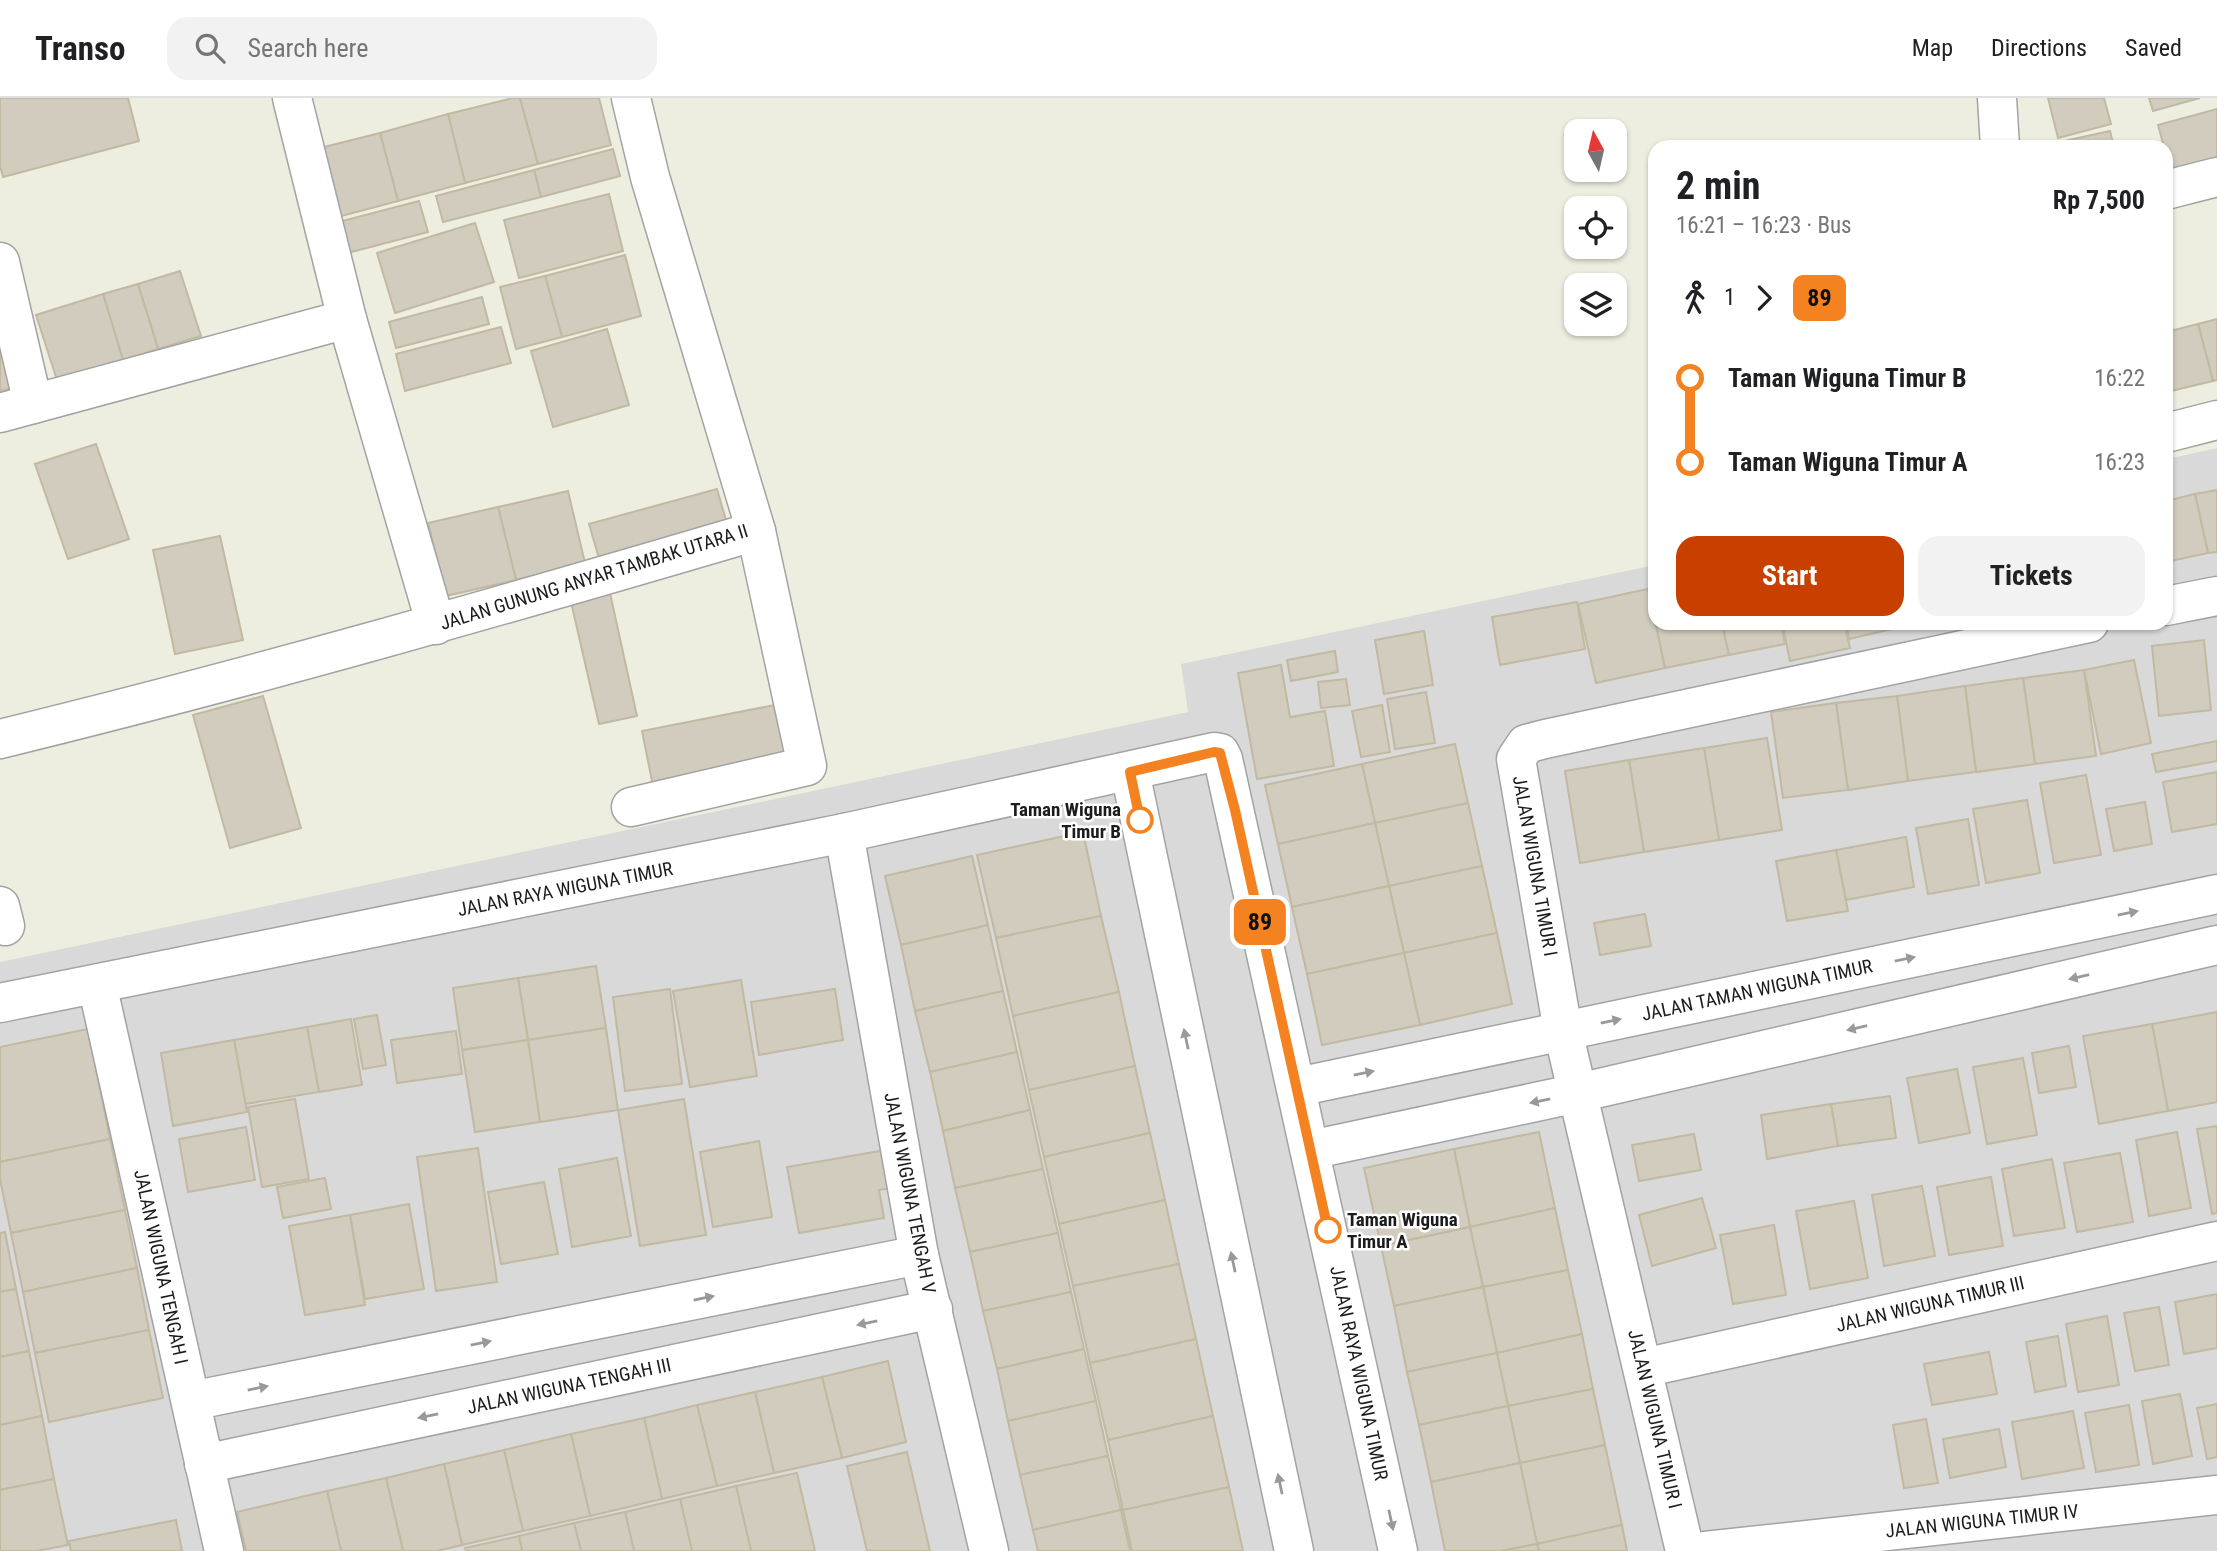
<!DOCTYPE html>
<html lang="en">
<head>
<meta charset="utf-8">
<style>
  :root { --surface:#fff; --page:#f2f2f2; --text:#202124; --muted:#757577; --line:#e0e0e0; --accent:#c83f00 }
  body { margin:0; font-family:"Roboto Condensed",sans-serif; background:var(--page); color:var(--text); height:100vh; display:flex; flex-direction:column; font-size:26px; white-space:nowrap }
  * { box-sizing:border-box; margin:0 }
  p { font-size:23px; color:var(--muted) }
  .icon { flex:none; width:38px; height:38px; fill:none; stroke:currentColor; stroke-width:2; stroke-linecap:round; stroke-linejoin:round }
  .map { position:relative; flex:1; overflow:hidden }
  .drawer { position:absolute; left:1648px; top:42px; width:525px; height:490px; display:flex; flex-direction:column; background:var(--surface); border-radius:21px; box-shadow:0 2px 5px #0004 }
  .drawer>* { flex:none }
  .badge { padding:0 14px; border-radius:10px; font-size:24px; line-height:46px }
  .needle { width:46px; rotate:352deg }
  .buttons { position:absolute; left:1564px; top:21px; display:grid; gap:14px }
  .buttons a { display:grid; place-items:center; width:63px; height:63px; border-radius:14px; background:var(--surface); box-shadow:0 2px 5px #0004; font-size:35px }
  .map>.badge { position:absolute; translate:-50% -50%; box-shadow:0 0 0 4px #fff }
  .legs { display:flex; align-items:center; gap:10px; height:77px; padding:0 28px; font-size:23px }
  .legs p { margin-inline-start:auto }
  .summary { display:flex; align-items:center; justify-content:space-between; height:119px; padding:0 28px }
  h1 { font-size:38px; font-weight:700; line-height:52px }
  .primary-button { display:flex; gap:14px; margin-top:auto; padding:14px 28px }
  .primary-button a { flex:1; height:80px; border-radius:21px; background:var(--accent); color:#fff; font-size:28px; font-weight:700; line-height:80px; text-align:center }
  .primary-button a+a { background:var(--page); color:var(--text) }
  ul { padding:0 28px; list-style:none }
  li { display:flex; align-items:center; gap:24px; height:84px; font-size:26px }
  li i { display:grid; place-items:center; width:10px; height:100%; margin:0 9px; background:currentColor }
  li i::after { content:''; width:18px; height:18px; margin:-9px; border:5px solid; border-radius:50%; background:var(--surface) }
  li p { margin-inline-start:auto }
  li:first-child i { background:linear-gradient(#0000 50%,currentColor 0) }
  li:last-child i { background:linear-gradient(currentColor 50%,#0000 0) }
  header { display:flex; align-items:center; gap:42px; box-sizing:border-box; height:98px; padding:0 35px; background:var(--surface); border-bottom:2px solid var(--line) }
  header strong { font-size:33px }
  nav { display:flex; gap:38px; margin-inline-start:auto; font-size:24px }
  .search { width:490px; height:63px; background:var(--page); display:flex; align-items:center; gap:18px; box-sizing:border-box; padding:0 24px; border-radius:21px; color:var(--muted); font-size:26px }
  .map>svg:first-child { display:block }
  .residential { fill:#dad9d9 }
  .building { fill:#d1ccbd; stroke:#c1b9a2; stroke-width:2 }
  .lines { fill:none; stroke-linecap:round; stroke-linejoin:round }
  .minor-casing { stroke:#a3a3a3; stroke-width:41 }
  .minor { stroke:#fff; stroke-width:38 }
  .oneway { fill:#999 }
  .line-1-casing { stroke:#fff; stroke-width:16 }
  .line-1 { stroke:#f58220; stroke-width:10 }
  .stop-1-dot { fill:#fff; stroke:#f58220; stroke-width:3.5 }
  .labels { text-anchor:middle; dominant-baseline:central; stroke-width:5; stroke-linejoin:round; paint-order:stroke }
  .street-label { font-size:19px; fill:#1c1c1c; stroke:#fff }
  .stop-label { font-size:19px; font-weight:bold; fill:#1c1c1c; stroke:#fff; text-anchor:end }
</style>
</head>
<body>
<header>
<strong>Transo</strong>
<div class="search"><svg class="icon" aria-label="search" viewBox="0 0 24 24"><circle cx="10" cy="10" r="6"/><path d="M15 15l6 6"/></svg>Search here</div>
<nav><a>Map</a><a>Directions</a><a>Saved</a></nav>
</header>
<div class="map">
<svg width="2217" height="1453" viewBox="0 0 2217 1453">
  <rect width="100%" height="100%" fill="#eeeee0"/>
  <path class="residential" d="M2217,350v1103h-2217v-589l1188,-250 -7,-48 474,-99 1,58h510l1,-164z"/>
  <g class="building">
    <path d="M0,0h128l11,43 -136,36 -3,-11z"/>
    <path d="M513,0h7l18,66 -73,19 -17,-69z"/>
    <path d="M520,0h79l12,47 -73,19z"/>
    <path d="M2048,0h56l7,26 -53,14z"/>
    <path d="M2149,0h51l-47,13z"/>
    <path d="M2217,11v66l-43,11 -8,-29v-10h-2l-6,-22z"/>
    <path d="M448,16l17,69 -67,18 -18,-68z"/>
    <path d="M2110,33l4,16h-77z"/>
    <path d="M380,35l18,68 -68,18 -18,-69z"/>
    <path d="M613,51l7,27 -79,21 -7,-27z"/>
    <path d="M534,72l7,27 -98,25 -7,-26z"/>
    <path d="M609,96l14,57 -104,27 -15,-58z"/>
    <path d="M419,103l9,31 -88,23 -9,-31z"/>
    <path d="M475,125l19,59 -99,31 -18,-60z"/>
    <path d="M625,157l16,61 -79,21 -17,-61z"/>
    <path d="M180,173l21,65 -43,13 -20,-65z"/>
    <path d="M545,178l17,61 -46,12 -16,-62z"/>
    <path d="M138,186l20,65 -35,11 -20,-66z"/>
    <path d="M103,196l20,66 -66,20 -21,-65z"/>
    <path d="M482,199l7,27 -93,24 -7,-26z"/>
    <path d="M2217,221v61l-4,1 -15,-57z"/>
    <path d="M2198,226l15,57 -42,10 -5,-16v-43z"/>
    <path d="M0,227l16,62 -16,4z"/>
    <path d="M501,229l10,36 -106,28 -9,-37z"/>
    <path d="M607,231l22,76 -76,22 -22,-76z"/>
    <path d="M96,346l33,95 -61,20 -33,-95z"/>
    <path d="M717,391l11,38 -128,35 -11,-38z"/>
    <path d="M2217,392v62l-9,1 -13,-59z"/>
    <path d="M568,393l17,72 -69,17 -18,-73z"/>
    <path d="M2195,396l13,59 -42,9v-61z"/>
    <path d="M498,409l18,73 -70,16 -18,-73z"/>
    <path d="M220,438l23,104 -68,14 -22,-104z"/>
    <path d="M1656,489v36h66l7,32 -64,13 -17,-79z"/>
    <path d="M1648,491l17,79 -69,15 -18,-79z"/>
    <path d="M610,495l27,123 -38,8 -28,-122z"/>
    <path d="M1577,504l8,47 -85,16 -8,-48z"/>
    <path d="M1722,525h59l4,21 -56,11z"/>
    <path d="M1782,525h62l6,25 -60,13z"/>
    <path d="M1846,525h72l-69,16z"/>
    <path d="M1424,533l9,54 -49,9 -9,-54z"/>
    <path d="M2204,542l7,70 -52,6 -7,-70z"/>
    <path d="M1335,553l3,21 -47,9 -4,-21z"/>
    <path d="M2134,562l17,83 -50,11 -17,-84z"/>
    <path d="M1281,567l9,52 35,-6 9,55 -77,13 -19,-106z"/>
    <path d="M2084,572l12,86 -61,8 -12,-86z"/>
    <path d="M2023,580l12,86 -59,8 -11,-86z"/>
    <path d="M1346,581l4,26 -29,3 -3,-26z"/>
    <path d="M1965,588l11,86 -68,9 -11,-85z"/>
    <path d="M1426,594l9,51 -40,6 -8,-50z"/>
    <path d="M263,598l38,132 -71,20 -37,-133z"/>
    <path d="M1897,598l11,85 -60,9 -12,-87z"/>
    <path d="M1836,605l12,87 -65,8 -12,-86z"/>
    <path d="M780,606l13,61 -139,26 -12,-60z"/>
    <path d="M1382,607l8,47 -29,5 -9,-46z"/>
    <path d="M1767,640l15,92 -63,10 -15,-92z"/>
    <path d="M2217,643v20l-61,11 -4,-18z"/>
    <path d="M1455,646l13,59 -93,20 -13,-59z"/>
    <path d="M1704,650l15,92 -75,12 -15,-92z"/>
    <path d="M1629,662l15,92 -64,11 -15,-92z"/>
    <path d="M1362,666l13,59 -97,21 -13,-59z"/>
    <path d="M2217,674v52l-45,8 -9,-50z"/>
    <path d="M2086,677l15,80 -47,8 -14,-80z"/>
    <path d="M2027,702l13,73 -54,10 -13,-74z"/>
    <path d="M2145,704l7,42 -38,7 -8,-42z"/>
    <path d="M1468,705l14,63 -93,20 -14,-63z"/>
    <path d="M1968,721l11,66 -51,9 -12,-66z"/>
    <path d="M1375,725l14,63 -97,21 -14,-63z"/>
    <path d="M1083,734l18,84 -105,22 -19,-83z"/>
    <path d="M1906,739l8,50 -68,13 -10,-50z"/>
    <path d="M1836,752l12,61 -61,10 -11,-60z"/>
    <path d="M972,758l16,69 -87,20 -16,-69z"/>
    <path d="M1482,768l15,67 -93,20 -15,-67z"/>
    <path d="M1389,788l15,67 -97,21 -15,-67z"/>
    <path d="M1645,816l6,32 -51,9 -6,-32z"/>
    <path d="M1101,818l18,76 -106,24 -17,-78z"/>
    <path d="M988,827l15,66 -88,20 -14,-66z"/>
    <path d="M1497,835l15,71 -92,21 -16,-72z"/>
    <path d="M1404,855l16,72 -98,20 -15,-71z"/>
    <path d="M596,868l10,62 -78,12 -10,-62z"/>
    <path d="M518,880l10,62 -66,10 -9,-62z"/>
    <path d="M741,882l16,96 -67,11 -17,-96z"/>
    <path d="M670,891l12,95 -57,7 -12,-94z"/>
    <path d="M835,891l8,51 -84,15 -8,-53z"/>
    <path d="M1003,893l14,61 -87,20 -15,-61z"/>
    <path d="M1119,894l16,74 -106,24 -16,-74z"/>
    <path d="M2217,914v90l-49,9 -16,-87z"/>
    <path d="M377,917l9,50 -23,4 -9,-50z"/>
    <path d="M351,921l11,66 -43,7 -12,-65z"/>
    <path d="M2152,926l16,87 -69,13 -16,-88z"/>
    <path d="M307,929l12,65 -74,12 -11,-64z"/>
    <path d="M606,930l12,82 -78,12 -12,-82z"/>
    <path d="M88,931l22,110 -110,23v-115z"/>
    <path d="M456,933l6,43 -65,9 -6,-43z"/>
    <path d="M234,942l13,72 -74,14 -12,-73z"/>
    <path d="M528,942l12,82 -65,10 -13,-82z"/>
    <path d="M2069,948l7,41 -37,6 -7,-40z"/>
    <path d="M1017,954l13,58 -87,21 -13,-59z"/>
    <path d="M2023,960l14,77 -50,9 -14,-77z"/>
    <path d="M1135,968l15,67 -106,24 -15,-67z"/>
    <path d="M1957,971l13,64 -51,10 -12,-65z"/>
    <path d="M1890,998l6,42 -58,8 -7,-42z"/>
    <path d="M295,1001l14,80 -47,8 -14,-80z"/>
    <path d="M684,1001l22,136 -66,11 -22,-136z"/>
    <path d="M1831,1006l7,42 -71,13 -6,-44z"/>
    <path d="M1030,1012l13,59 -88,19 -12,-57z"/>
    <path d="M2217,1028v87l-5,1 -15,-85z"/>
    <path d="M246,1029l9,53 -67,12 -9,-53z"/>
    <path d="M1539,1034l16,76 -85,19 -16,-78z"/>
    <path d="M2177,1034l14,76 -42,8 -13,-76z"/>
    <path d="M1150,1035l15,67 -106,24 -15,-67z"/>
    <path d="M1694,1036l7,36 -62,11 -7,-36z"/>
    <path d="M110,1041l15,71 -114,23 -11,-54v-17z"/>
    <path d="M759,1043l13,76 -59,10 -13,-75z"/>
    <path d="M478,1050l19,134 -61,9 -19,-134z"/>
    <path d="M892,1051l7,38 -20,3 5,28 -85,15 -12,-66z"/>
    <path d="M1454,1051l16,78 -89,19 -17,-78z"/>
    <path d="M2120,1055l13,69 -56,10 -13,-69z"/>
    <path d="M617,1060l14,78 -59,11 -13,-78z"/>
    <path d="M2052,1061l13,69 -51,8 -12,-67z"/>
    <path d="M1043,1071l15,64 -88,19 -15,-64z"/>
    <path d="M1991,1079l12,69 -54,9 -12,-68z"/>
    <path d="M325,1080l6,31 -48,9 -6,-31z"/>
    <path d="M544,1084l14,72 -57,10 -13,-72z"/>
    <path d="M1922,1088l13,70 -51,10 -12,-71z"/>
    <path d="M1702,1100l14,50 -64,18 -13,-51z"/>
    <path d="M1165,1102l14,64 -106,22 -14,-62z"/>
    <path d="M1854,1103l14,77 -58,11 -14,-78z"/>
    <path d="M409,1106l15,85 -59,10 -15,-84z"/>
    <path d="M1555,1110l13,62 -85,17 -13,-60z"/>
    <path d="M125,1112l12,58 -114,24 -12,-59z"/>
    <path d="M350,1117l15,90 -60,10 -16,-89z"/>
    <path d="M1774,1127l12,70 -53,9 -13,-69z"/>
    <path d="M1470,1129l13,60 -89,19 -13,-60z"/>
    <path d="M5,1134l11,57 -16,3v-59z"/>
    <path d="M1058,1135l13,59 -88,19 -13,-59z"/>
    <path d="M1179,1166l17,75 -106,24 -17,-77z"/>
    <path d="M137,1170l12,62 -114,23 -12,-61z"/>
    <path d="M1568,1172l14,64 -85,19 -14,-66z"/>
    <path d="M1483,1189l14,66 -90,19 -13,-66z"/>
    <path d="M16,1191l13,62 -29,6v-65z"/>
    <path d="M1071,1194l13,57 -87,20 -14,-58z"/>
    <path d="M2217,1196v54l-33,6 -9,-52z"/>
    <path d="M2159,1209l10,58 -34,6 -11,-58z"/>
    <path d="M2107,1218l12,69 -41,7 -12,-68z"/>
    <path d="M149,1232l14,68 -114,24 -14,-69z"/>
    <path d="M1582,1236l11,55 -85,17 -11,-53z"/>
    <path d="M2058,1238l8,50 -31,6 -9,-50z"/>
    <path d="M1196,1241l17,77 -105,24 -18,-77z"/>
    <path d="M1084,1251l12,52 -88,20 -11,-52z"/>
    <path d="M29,1253l13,65 -42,9v-68z"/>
    <path d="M1989,1254l8,42 -65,11 -8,-41z"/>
    <path d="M1497,1255l11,53 -89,19 -12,-53z"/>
    <path d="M888,1263l18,81 -64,16 -20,-81z"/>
    <path d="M822,1279l20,81 -68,15 -19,-81z"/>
    <path d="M1593,1291l12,56 -85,18 -12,-57z"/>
    <path d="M755,1294l19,81 -57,13 -20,-81z"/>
    <path d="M2180,1296l12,62 -39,8 -11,-63z"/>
    <path d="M1096,1303l12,55 -88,19 -12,-54z"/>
    <path d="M2217,1306v53l-10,2 -10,-51z"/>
    <path d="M697,1307l20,81 -55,13 -18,-81z"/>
    <path d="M2129,1307l10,60 -43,7 -11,-59z"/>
    <path d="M1508,1308l12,57 -89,19 -12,-57z"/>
    <path d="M2073,1313l11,57 -62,11 -10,-57z"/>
    <path d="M42,1318l12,63 -54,11v-65z"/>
    <path d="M1213,1318l16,71 -106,23 -15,-70z"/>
    <path d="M644,1320l18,81 -72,17 -19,-82z"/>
    <path d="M1926,1321l12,64 -34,5 -11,-63z"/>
    <path d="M1999,1331l7,38 -56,11 -7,-39z"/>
    <path d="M571,1336l19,82 -67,15 -19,-81z"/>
    <path d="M1605,1347l17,80 -85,19 -17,-81z"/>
    <path d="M504,1352l19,81 -61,14 -18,-81z"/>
    <path d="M907,1354l23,99h-63l-20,-85z"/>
    <path d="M1108,1358l13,54 -88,20 -13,-55z"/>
    <path d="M1520,1365l17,81 -36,7h-56l-14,-69z"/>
    <path d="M444,1366l18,81 -25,6h-34l-17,-73z"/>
    <path d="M797,1375l18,78h-64l-15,-65z"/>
    <path d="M386,1380l17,73h-62l-14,-60z"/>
    <path d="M54,1381l14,66 -31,6h-37v-61z"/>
    <path d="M736,1388l15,65h-59l-12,-52z"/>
    <path d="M1229,1389l14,64h-111l-9,-41z"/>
    <path d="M327,1393l14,60h-95l-9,-39z"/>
    <path d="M680,1401l12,52h-58l-9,-39z"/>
    <path d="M1121,1412l9,41h-92l-5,-21z"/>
    <path d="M625,1414l9,39h-53l-7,-28z"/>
    <path d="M176,1422l6,31h-111l-2,-10z"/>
    <path d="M574,1425l7,28h-59l-3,-15z"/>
    <path d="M1622,1427l5,26h-88l-2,-7z"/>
    <path d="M519,1438l3,15h-56l-1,-3z"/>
    <path d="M1537,1446l2,7h-38z"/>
  </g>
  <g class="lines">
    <defs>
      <g id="minor">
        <path d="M292,0l55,221 89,306"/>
        <path d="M1997,0l3,49"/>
        <path d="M2166,92l51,-13"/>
        <path d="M0,164l33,142"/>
        <path d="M0,315l347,-94"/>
        <path d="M2166,335l51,-13"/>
        <path d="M2166,508l51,-10"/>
        <path d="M0,641c254,-62 505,-134 756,-208l-106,-354 -19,-79"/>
        <path d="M1130,674l164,779"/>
        <path d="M631,709l176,-41 -51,-235"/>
        <path d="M844,735l75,422 70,296"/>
        <path d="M0,808l5,20"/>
        <path d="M97,886l127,567"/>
        <path d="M0,905l844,-170 370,-81 6,1 3,6 175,792"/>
        <path d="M1297,989l920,-193"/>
        <path d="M1310,1052l268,-57 639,-148"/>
        <path d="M1643,1270l574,-127"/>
        <path d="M191,1303l728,-146"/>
        <path d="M204,1366l729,-155"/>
        <path d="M1685,1453l-122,-520 -47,-272 10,-15 19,-5 544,-116"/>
        <path d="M1705,1453l512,-56"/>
      </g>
    </defs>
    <use href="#minor" class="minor-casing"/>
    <use href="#minor" class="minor"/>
  </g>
  <defs><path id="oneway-solid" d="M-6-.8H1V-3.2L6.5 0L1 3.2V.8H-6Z" transform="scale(1.75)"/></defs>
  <g class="oneway">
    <use href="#oneway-solid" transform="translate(2128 815) rotate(-12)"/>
    <use href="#oneway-solid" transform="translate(1905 861) rotate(-12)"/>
    <use href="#oneway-solid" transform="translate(2079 879) rotate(167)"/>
    <use href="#oneway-solid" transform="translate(1611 923) rotate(-12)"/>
    <use href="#oneway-solid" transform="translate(1857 930) rotate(167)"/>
    <use href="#oneway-solid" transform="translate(1186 941) rotate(-102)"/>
    <use href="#oneway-solid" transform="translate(1364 975) rotate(-12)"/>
    <use href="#oneway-solid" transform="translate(1540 1003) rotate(168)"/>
    <use href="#oneway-solid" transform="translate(1233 1164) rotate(-102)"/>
    <use href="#oneway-solid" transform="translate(704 1200) rotate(-11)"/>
    <use href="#oneway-solid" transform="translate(867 1225) rotate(168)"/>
    <use href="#oneway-solid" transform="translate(481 1245) rotate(-11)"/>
    <use href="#oneway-solid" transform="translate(258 1290) rotate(-11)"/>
    <use href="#oneway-solid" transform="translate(428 1318) rotate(168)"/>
    <use href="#oneway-solid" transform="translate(1280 1386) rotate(-102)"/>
    <use href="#oneway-solid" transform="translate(1391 1422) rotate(78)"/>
  </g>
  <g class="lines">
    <defs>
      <path id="line-1" d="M1140,722l-10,-48 84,-20 6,1 15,57 93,420"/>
    </defs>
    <use href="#line-1" class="line-1-casing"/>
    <use href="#line-1" class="line-1"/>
  </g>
  <g class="stop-1-dot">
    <circle cx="1140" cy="722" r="12"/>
    <circle cx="1328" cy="1132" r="12"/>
  </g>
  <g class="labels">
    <g class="street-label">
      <text transform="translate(594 479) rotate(-17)">JALAN GUNUNG ANYAR TAMBAK UTARA II</text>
      <text transform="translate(1535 768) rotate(80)">JALAN WIGUNA TIMUR I</text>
      <text transform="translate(565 791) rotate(-11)">JALAN RAYA WIGUNA TIMUR</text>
      <text transform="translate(1757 892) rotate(-12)">JALAN TAMAN WIGUNA TIMUR</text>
      <text transform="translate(910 1095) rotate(79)">JALAN WIGUNA TENGAH V</text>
      <text transform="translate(161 1169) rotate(78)">JALAN WIGUNA TENGAH I</text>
      <text transform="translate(1930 1206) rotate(-13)">JALAN WIGUNA TIMUR III</text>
      <text transform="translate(1359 1275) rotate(78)">JALAN RAYA WIGUNA TIMUR</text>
      <text transform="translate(569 1288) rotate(-12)">JALAN WIGUNA TENGAH III</text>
      <text transform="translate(1655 1321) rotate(77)">JALAN WIGUNA TIMUR I</text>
      <text transform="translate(1982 1423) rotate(-6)">JALAN WIGUNA TIMUR IV</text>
    </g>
    <g class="stop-label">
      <text x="1121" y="711">Taman Wiguna<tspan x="1121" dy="22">Timur B</tspan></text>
      <text x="1347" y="1121" text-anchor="start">Taman Wiguna<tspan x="1347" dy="22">Timur A</tspan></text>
    </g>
  </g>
</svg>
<div class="buttons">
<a><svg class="needle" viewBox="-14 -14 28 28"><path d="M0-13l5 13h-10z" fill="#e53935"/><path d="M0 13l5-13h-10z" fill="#757577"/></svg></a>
<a><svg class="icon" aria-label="locate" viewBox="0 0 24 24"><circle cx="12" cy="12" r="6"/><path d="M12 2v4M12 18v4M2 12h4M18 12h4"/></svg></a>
<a><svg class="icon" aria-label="layers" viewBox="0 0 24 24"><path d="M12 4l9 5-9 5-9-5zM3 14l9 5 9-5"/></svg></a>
</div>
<b class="badge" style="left:1260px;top:824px;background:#f58220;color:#111">89</b>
<section class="drawer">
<div class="summary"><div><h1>2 min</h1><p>16:21 – 16:23 · Bus</p></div><b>Rp 7,500</b></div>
<div class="legs"><svg class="icon" aria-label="walk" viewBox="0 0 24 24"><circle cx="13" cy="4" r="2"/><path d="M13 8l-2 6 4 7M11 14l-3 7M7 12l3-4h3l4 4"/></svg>1<svg class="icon" aria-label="forward" viewBox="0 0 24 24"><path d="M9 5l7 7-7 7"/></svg><b class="badge" style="background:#f58220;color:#111">89</b></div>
<ul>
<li><i style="color:#f58220"></i><b>Taman Wiguna Timur B</b><p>16:22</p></li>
<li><i style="color:#f58220"></i><b>Taman Wiguna Timur A</b><p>16:23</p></li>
</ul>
<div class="primary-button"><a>Start</a><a>Tickets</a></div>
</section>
</div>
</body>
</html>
